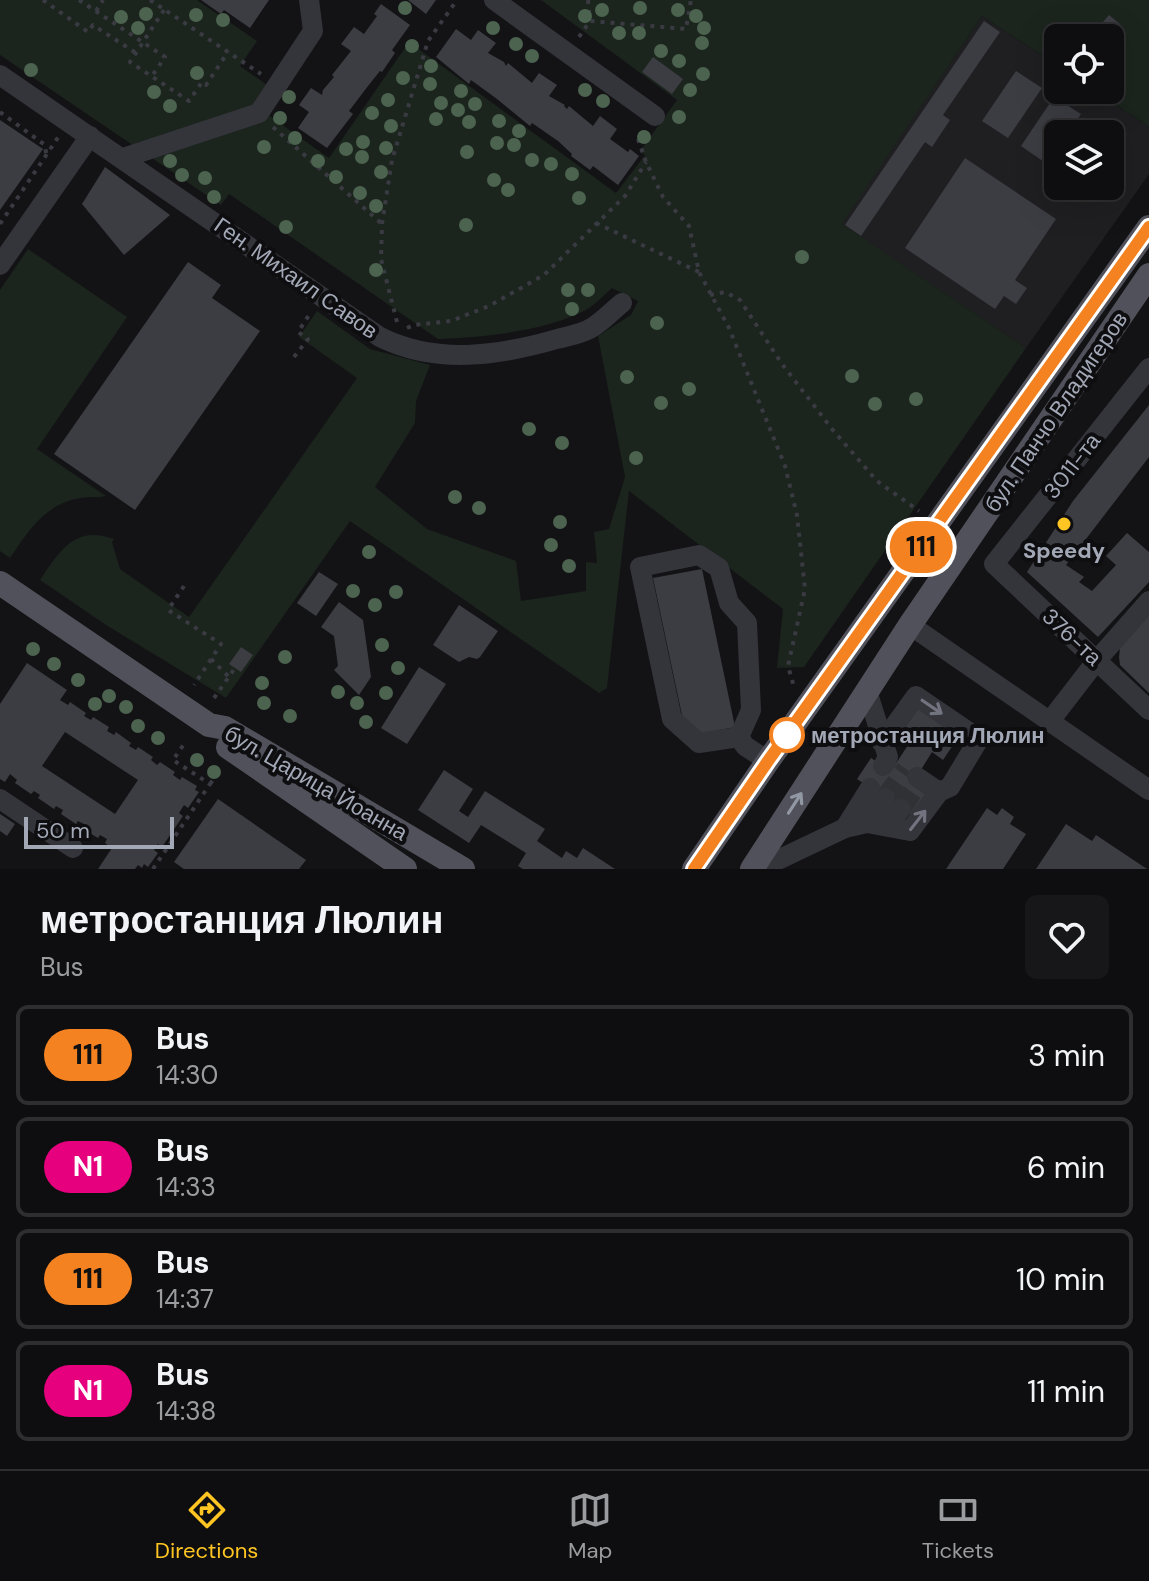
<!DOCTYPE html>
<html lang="en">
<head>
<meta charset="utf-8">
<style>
  :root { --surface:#0e0e10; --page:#171719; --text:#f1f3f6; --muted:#9b9c9f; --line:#2e2e30; --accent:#ffc522 }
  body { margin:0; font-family:"DM Sans",sans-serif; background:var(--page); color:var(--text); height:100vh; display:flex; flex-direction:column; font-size:30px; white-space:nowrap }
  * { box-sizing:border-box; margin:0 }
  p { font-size:26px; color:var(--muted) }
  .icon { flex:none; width:44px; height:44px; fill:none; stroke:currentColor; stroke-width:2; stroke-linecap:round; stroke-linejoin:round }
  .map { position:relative; height:869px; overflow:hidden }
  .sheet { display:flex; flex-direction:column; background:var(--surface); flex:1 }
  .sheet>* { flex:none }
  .badge { padding:0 16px; border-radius:26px; font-size:28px; line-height:52px }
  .buttons { position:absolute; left:1044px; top:24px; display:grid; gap:16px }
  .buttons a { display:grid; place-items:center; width:80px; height:80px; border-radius:12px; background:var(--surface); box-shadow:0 8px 32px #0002,0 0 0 2px var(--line); font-size:40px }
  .scale { position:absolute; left:24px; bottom:20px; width:150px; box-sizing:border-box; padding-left:8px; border:4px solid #a3a8b7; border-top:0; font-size:22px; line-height:28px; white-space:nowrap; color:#a3a8b7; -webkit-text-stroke:6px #0e0e10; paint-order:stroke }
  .map>.badge { position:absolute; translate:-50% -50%; box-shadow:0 0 0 4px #fff }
  .round { display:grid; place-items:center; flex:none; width:84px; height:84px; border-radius:12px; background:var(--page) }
  .headline { display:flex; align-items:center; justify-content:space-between; height:136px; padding:0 40px }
  h1 { font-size:38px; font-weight:700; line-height:60px }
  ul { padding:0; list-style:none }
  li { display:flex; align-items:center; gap:24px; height:100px; margin:0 16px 12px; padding:0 24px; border:4px solid var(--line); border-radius:12px }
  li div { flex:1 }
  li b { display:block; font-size:30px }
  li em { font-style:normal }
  li .badge { min-width:88px; font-weight:700; text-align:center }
  .tabs { display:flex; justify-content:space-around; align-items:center; height:112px; border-top:2px solid var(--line); background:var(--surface); font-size:22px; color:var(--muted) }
  .tabs a { display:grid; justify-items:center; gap:4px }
  .tabs .active { color:var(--accent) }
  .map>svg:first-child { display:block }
  .built { fill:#1f1f22; fill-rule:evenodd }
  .green { fill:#1b241d }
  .building { fill:#3c3d43; fill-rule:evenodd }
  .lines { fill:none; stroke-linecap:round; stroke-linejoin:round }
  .minor-tunnel { stroke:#303135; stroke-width:20; stroke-dasharray:20 10; stroke-linecap:butt }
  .path { stroke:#3a3b42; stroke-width:4; stroke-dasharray:4 6; stroke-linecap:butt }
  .minor { stroke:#34343b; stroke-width:20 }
  .major { stroke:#50515a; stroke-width:24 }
  .tree { fill:#4b634f }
  .oneway { stroke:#71747f }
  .oneway2 { stroke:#9297a4 }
  .line-casing { stroke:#fff; stroke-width:18 }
  .line { stroke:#f58220; stroke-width:12 }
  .poi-dot { fill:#ffc522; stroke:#0e0e10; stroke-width:3 }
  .stop-dot { fill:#fff; stroke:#f58220; stroke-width:4 }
  .labels { text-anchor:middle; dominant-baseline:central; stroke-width:8; stroke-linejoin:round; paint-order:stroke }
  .street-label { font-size:22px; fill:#a3a8b7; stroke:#0e0e10 }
  .poi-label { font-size:22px; font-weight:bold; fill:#a3a8b7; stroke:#0e0e10 }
  .stop-label { font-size:22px; font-weight:bold; fill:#a3a8b7; stroke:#0e0e10; text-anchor:start }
</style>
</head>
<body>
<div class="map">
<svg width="1149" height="869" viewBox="0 0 1149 869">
  <rect width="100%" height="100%" fill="#131315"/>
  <path class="built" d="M982,16l76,50v24h36l55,37v47l-123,174 -185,-124zM1058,134h52v52h-52z"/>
  <g class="green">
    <path d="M0,0h197l60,41 -17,25 30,21 -13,20 72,51 80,-116 207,151 29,-38 -5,-4 37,-51 -136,-100h608v127l-55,-37h16v-52h-52v28l-76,-50 -140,208 184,124 -222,319 -27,1 6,-59 -154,-118 -22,197 -8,5 -249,-172 -124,177 -120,-73 -66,-45c20,-29 34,-55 74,-41l-2,3 8,27 69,48 168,-239 -58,-41 18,-26 53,38 60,16 -14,36 -1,22 -40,64 52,42 89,32 5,40 65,-10v-29l11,1 -3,-31 15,-3 16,-52 -27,-141 33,-21 7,-14 -26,-13c-9,8 -19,19 -30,24 -38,19 -102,26 -144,27l-209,-145 -8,11 -221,-150z"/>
    <path d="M28,249l99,68 -90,132 69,47c-7,2 -16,0 -25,2 -35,5 -53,33 -71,60l-10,-7v-261z"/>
  </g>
  <g class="building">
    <path d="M201,0h68l-19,28 -26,-18 -3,4z"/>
    <path d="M408,0h28l-10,14z"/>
    <path d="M381,4l29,21 -18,25 3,3 -13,19 -2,-1 -12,15 -19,25 4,3 -26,34 -29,-20 11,-16 -10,-7 12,-17 11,7 1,-5 11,-13 -2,-2 19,-24 -10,-7 13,-17 10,7 13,-18 -3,-2z"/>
    <path d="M1109,15l11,9 -15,14 -9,-8z"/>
    <path d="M984,21l16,11 -57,83 7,5 -18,27 -7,-5 -64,94 -16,-11z"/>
    <path d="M456,29l15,11 7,-10 18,13 -8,10 16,9 2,4 2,-3 24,20 7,-10 18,12 -8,11 16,9 -1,1 3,3 2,-3 24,20 7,-10 17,13 -7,10 18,13 2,-3 9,7 -21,29 -25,-19 -3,4 -19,-14 1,-2 -14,-13 -26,-18 -2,3 -33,-27 -26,-19 -2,4 -33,-27z"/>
    <path d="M653,57l30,22 -11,15 -30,-22z"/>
    <path d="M1016,71l26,17 -34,50 -26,-17z"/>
    <path d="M1054,97l27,17 -13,20h-10v14l-11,16 -26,-18z"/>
    <path d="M0,120l43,29 -43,61z"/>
    <path d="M965,158l91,61 -41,61 12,8 -11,16 -12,-8 -9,13 -90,-61z"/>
    <path d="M105,167l65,48 -46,40 -42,-51z"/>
    <path d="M188,262l33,23 -9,13 48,33 -125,179 -81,-56z"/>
    <path d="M1149,405v52l-83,108 18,12 -5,5 13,9 24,-26 -10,-9 21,-23 22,19v30l-51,55 -71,-65 46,-71z"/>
    <path d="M702,569l33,158 -36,7 -16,-14 -30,-142z"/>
    <path d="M319,572l19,12 -22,32 -19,-13z"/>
    <path d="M339,602l24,18 8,57 -12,18 -25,-25 4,-4 -4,-30 -13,-9z"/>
    <path d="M459,605l39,26 -18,26 -3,2 -8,-2 -10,5 -26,-17z"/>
    <path d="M1149,615v78l-29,-28 -1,-8 1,-9z"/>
    <path d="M241,647l12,8 -12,17 -12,-8z"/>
    <path d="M27,663l40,27 -7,10 8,5 2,-3 16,11 -2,3 7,4 2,-3 16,10 -2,4 7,4 2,-3 15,11 -2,3 7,4 2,-3 15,10 -2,3 6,5 3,-3 15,10 -2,3 7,5 2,-3 15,9 -2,4 4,2 -11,16 -4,-3 -5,8 4,3 -21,31 -4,-3 -4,6 4,3 -10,14 -4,-3 -2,4 -4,-3 -3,4h-37l14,-21 -7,-5 2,-4 -7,-4 -2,3 -15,-9 3,-4 -8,-4 -2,3 -15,-10 2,-4 -7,-4 -2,3 -16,-11 2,-3 -6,-4 -3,3 -16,-11 2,-3 -7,-6 -5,8 -5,-3v-75zM65,732l73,48 -23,34 -73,-48z"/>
    <path d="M419,667l27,17 -39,60 -26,-16z"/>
    <path d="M919,705l42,28 -18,27 -11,-8 -18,29 18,12 -17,25 -58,-39 14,-21 20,13 21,-32 -11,-7z"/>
    <path d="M444,770l29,19 -14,22 9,6 17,-26 60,38 -8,12 25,17 4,-7 11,7 6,-10 32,21h-92l-5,-3 8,-13 -45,-28 -12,18 -51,-33z"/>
    <path d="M218,799l88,61 -7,9h-115l-10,-7z"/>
    <path d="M987,808l10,7 5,-7 12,9 -4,7 16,10 -23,35h-57z"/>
    <path d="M0,814l15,10 -8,12 -7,-5z"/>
    <path d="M1066,824l26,17 4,-6 51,34h-111z"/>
  </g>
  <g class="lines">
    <g class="minor-tunnel">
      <path d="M885,798l21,-29"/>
      <path d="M901,809l17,-25"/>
    </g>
    <g class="path">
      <path d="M43,0l45,32 5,-7 43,28"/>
      <path d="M79,0l86,57 -13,19"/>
      <path d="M150,0l111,74"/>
      <path d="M588,0l2,21"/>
      <path d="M164,10l-34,52 59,39 13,-19 4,3 22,-33"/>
      <path d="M96,11l7,-11"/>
      <path d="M579,37l11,-16 96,8 5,-29"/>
      <path d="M0,112l45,33 1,8"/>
      <path d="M273,127l109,97"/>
      <path d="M644,131l-6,8 8,23 17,35 26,29 10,46 30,56 56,138 12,49 8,74 -17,77 6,21"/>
      <path d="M596,223l103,49"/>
      <path d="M0,224l59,-88"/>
      <path d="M710,295l15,-3 15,8 42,64 50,65 45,52 42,30"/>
      <path d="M397,322l-16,-63 1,-35 10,-64 36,-119 29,-41"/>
      <path d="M407,328l7,-3 37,-4 38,-15 55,-31 81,-79 21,-34"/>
      <path d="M294,357l14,-18 -10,-7 13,-20"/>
      <path d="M184,586l-16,24 53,34 -27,41"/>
      <path d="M211,659l18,18"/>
      <path d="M214,698l21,-30"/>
      <path d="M210,784l11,-15"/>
      <path d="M153,869l57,-85 -37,-24 11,-16"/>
    </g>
    <g class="minor">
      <path d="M494,0l161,116"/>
      <path d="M0,75l380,262c56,28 118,19 177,2 11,-3 26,-5 36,-12 10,-6 19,-16 29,-24"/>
      <path d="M123,158l136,-45 54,-82 -4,-31"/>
      <path d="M0,265l90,-129"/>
      <path d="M1149,368l-155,196 155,146"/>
      <path d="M910,625l239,165"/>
      <path d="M867,691l21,66 -5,9"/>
      <path d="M1050,721l47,-61 52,-59"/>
      <path d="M739,737l-40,6 -27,-24 -32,-152 59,-12 20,13 10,35 18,20 4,87 -12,27 6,9 23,15"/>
      <path d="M917,777l22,15"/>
      <path d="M0,799l73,49"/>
      <path d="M867,823l18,-25"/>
      <path d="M889,825l12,-16"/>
      <path d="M845,828l25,-40"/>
      <path d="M759,869l86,-41 22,-5 43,8 29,-39 11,-5 29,-48 -63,-43 -34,47"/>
    </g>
    <g class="major">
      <path d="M0,583l209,142 16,3 238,141"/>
      <path d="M228,747l177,122"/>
      <path d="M694,869l74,-108 381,-534"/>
      <path d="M752,869l158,-244 239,-350"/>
    </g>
  </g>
  <g class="tree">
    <circle cx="405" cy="8" r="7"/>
    <circle cx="640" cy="8" r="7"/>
    <circle cx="602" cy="10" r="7"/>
    <circle cx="678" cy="10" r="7"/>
    <circle cx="146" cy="14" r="7"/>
    <circle cx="196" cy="15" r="7"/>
    <circle cx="585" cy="16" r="7"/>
    <circle cx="696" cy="16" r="7"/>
    <circle cx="121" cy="17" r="7"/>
    <circle cx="223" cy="20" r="7"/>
    <circle cx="138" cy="28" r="7"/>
    <circle cx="493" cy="28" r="7"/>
    <circle cx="704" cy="28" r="7"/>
    <circle cx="619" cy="33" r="7"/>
    <circle cx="639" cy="33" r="7"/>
    <circle cx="702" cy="43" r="7"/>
    <circle cx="516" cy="44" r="7"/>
    <circle cx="412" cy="46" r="7"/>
    <circle cx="661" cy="51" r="7"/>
    <circle cx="532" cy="56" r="7"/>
    <circle cx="679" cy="61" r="7"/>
    <circle cx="431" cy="66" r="7"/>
    <circle cx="31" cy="70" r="7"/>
    <circle cx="197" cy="73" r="7"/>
    <circle cx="703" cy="74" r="7"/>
    <circle cx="403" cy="78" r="7"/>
    <circle cx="430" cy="84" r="7"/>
    <circle cx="585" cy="90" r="7"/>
    <circle cx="690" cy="90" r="7"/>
    <circle cx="461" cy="91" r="7"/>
    <circle cx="154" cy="92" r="7"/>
    <circle cx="289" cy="97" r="7"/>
    <circle cx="388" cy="100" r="7"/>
    <circle cx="603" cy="101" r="7"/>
    <circle cx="441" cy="103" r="7"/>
    <circle cx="475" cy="104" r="7"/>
    <circle cx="170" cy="106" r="7"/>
    <circle cx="458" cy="110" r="7"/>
    <circle cx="372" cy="113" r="7"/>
    <circle cx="679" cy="117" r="7"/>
    <circle cx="280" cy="118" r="7"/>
    <circle cx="436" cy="119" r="7"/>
    <circle cx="499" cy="121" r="7"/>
    <circle cx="469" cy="122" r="7"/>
    <circle cx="391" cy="126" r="7"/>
    <circle cx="519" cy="131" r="7"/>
    <circle cx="644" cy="137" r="7"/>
    <circle cx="295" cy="138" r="7"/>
    <circle cx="363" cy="142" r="7"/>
    <circle cx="497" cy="143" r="7"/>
    <circle cx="514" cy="145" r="7"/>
    <circle cx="264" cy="147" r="7"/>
    <circle cx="386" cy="148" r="7"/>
    <circle cx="346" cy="149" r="7"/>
    <circle cx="467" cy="152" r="7"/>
    <circle cx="362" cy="157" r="7"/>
    <circle cx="532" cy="160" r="7"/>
    <circle cx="170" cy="161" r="7"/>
    <circle cx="318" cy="161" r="7"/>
    <circle cx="551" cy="164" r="7"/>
    <circle cx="381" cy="172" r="7"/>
    <circle cx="572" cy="174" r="7"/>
    <circle cx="182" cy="175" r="7"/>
    <circle cx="336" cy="177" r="7"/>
    <circle cx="205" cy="178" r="7"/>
    <circle cx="494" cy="180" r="7"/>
    <circle cx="508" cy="190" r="7"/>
    <circle cx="360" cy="193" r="7"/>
    <circle cx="214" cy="197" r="7"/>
    <circle cx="579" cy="198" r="7"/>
    <circle cx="376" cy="206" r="7"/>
    <circle cx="466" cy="225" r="7"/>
    <circle cx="286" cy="227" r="7"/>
    <circle cx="802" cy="257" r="7"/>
    <circle cx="376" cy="270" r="7"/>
    <circle cx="568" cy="290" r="7"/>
    <circle cx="588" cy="290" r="7"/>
    <circle cx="572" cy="309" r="7"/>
    <circle cx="657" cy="323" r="7"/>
    <circle cx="852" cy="376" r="7"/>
    <circle cx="627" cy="377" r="7"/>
    <circle cx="689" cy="389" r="7"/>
    <circle cx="916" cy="399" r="7"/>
    <circle cx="661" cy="403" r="7"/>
    <circle cx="875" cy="404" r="7"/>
    <circle cx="529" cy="429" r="7"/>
    <circle cx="562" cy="443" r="7"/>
    <circle cx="636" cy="458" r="7"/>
    <circle cx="455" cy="497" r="7"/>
    <circle cx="479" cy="508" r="7"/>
    <circle cx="560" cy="522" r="7"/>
    <circle cx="551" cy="545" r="7"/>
    <circle cx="369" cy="552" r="7"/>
    <circle cx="569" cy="566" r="7"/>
    <circle cx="353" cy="591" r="7"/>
    <circle cx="396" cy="592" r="7"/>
    <circle cx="375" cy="605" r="7"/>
    <circle cx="382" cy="645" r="7"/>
    <circle cx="33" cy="649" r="7"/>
    <circle cx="285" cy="657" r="7"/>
    <circle cx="54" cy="664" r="7"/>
    <circle cx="398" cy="668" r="7"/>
    <circle cx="78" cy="680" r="7"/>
    <circle cx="262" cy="683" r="7"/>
    <circle cx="338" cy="692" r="7"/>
    <circle cx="386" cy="693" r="7"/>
    <circle cx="109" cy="696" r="7"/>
    <circle cx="264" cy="703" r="7"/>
    <circle cx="357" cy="703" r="7"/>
    <circle cx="95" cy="704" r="7"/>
    <circle cx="126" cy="707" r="7"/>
    <circle cx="290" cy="716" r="7"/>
    <circle cx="366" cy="722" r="7"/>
    <circle cx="138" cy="726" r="7"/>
    <circle cx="158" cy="738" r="7"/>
    <circle cx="197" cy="760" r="7"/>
    <circle cx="214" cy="772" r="7"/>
  </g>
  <defs><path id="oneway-shaft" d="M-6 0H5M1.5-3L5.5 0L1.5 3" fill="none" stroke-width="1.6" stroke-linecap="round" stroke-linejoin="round" transform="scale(2)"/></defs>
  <g class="oneway">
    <use href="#oneway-shaft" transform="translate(932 707) rotate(34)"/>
    <use href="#oneway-shaft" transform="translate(918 820) rotate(-52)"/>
  </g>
  <use class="oneway2" href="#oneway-shaft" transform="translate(795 803) rotate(-57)"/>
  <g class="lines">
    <defs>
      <path id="line" d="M694,869l74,-108 381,-534"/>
    </defs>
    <use href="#line" class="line-casing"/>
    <use href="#line" class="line"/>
  </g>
  <circle class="poi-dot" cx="1064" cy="524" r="8"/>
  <circle class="stop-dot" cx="787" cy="735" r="16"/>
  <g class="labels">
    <g class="street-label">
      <text transform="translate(296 278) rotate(35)">Ген. Михаил Савов</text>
      <text transform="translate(1056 412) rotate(-56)">бул. Панчо Владигеров</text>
      <text transform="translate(1072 466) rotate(-52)">3011-та</text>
      <text transform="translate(1072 637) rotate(43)">376-та</text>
      <text transform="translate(316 783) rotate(30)">бул. Царица Йоанна</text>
    </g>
    <g class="poi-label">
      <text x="1064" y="550">Speedy</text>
    </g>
    <g class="stop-label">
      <text x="811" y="735">метростанция Люлин</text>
    </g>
  </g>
</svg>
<div class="buttons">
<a><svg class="icon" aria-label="locate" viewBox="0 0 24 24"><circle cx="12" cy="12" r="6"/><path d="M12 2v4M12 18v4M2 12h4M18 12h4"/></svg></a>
<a><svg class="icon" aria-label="layers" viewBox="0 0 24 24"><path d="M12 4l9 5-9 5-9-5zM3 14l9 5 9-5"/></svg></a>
</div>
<div class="scale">50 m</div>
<b class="badge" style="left:921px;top:547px;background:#f58220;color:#111">111</b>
</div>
<section class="sheet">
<div class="headline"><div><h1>метростанция Люлин</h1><p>Bus</p></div><a class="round"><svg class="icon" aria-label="heart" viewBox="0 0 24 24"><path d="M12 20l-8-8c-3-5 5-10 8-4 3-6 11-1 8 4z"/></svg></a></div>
<ul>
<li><span class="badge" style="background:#f58220;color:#111">111</span><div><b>Bus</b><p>14:30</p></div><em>3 min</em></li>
<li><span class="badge" style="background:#e6007e;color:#fff">N1</span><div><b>Bus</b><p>14:33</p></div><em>6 min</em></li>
<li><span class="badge" style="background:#f58220;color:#111">111</span><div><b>Bus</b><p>14:37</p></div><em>10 min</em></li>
<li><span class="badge" style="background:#e6007e;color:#fff">N1</span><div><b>Bus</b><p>14:38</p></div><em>11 min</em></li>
</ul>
</section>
<nav class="tabs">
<a class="active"><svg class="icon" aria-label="directions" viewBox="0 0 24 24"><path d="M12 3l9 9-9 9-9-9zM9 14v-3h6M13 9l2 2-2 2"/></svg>Directions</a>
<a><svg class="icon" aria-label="map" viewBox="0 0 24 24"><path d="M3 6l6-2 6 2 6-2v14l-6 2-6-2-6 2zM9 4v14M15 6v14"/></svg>Map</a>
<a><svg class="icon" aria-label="tickets" viewBox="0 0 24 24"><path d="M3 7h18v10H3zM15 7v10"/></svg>Tickets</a>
</nav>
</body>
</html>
